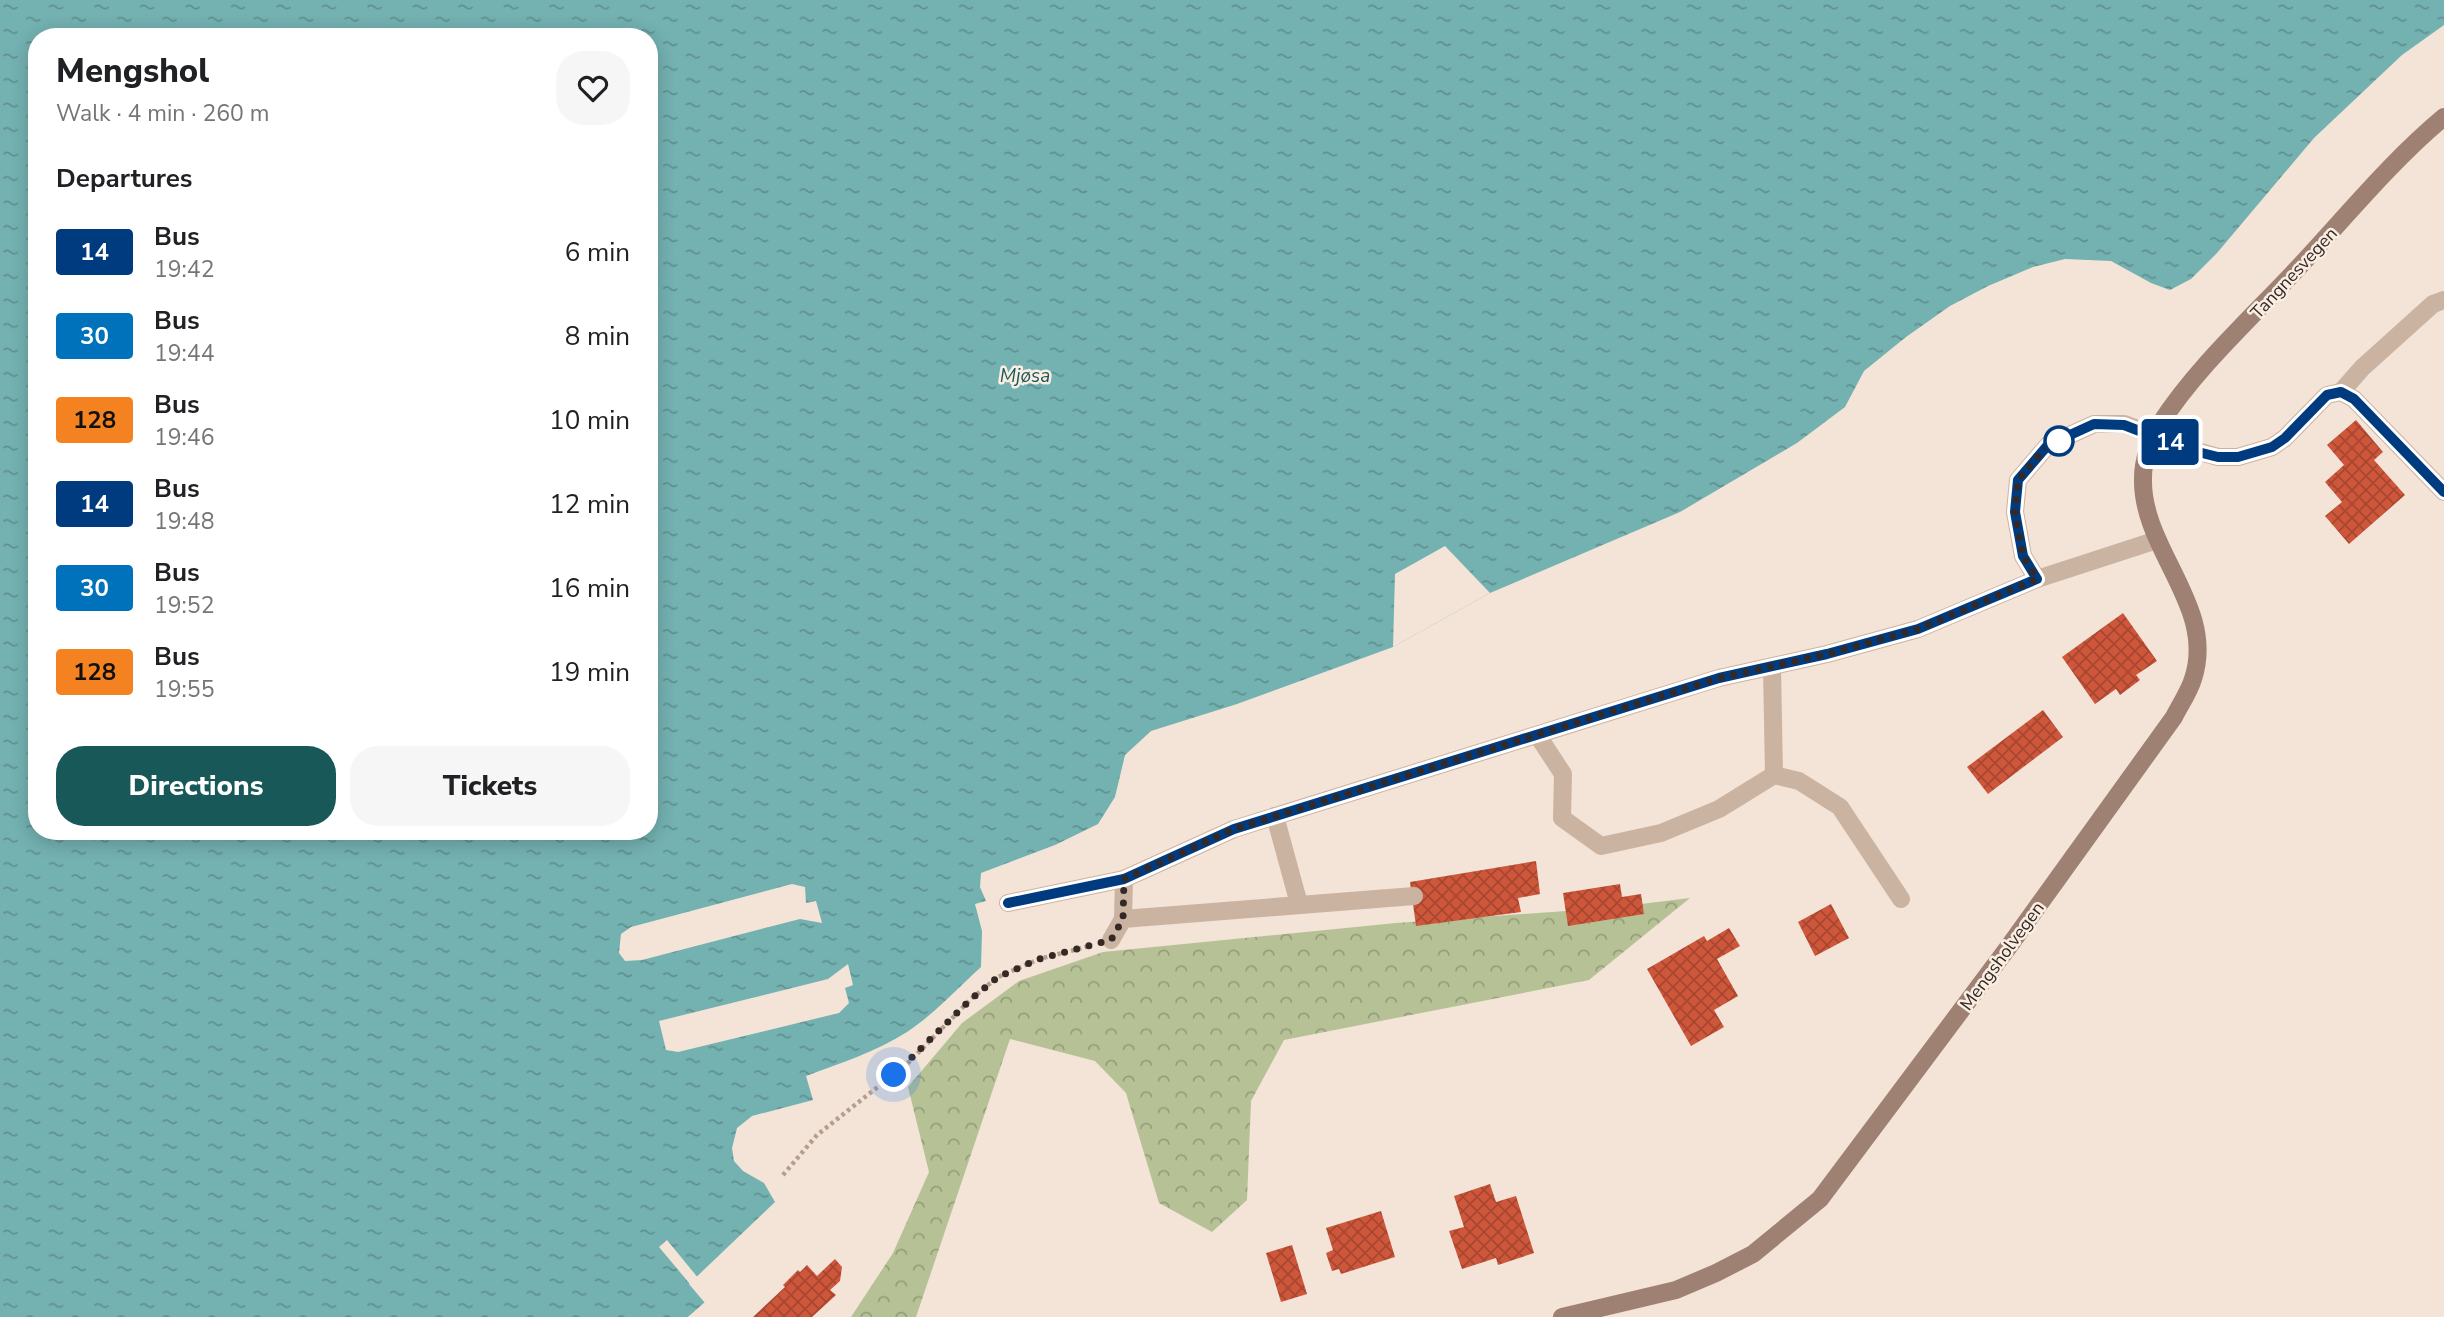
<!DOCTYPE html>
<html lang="en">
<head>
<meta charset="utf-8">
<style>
  :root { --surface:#fff; --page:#f6f6f6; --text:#202124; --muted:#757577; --accent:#185859 }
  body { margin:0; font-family:"Nunito Sans",sans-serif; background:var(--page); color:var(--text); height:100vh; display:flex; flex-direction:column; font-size:26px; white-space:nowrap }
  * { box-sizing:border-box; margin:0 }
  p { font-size:23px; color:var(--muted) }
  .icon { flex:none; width:38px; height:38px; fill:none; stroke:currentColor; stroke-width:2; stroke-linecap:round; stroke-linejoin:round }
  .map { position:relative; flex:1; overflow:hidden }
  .drawer { position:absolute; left:28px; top:28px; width:630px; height:812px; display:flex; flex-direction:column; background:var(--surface); border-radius:28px; box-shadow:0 4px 18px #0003 }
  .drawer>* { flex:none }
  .badge { padding:0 14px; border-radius:5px; font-size:24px; line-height:46px }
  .you { position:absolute; width:35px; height:35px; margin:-18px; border:5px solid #fff; border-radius:50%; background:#1a73e8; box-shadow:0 0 0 10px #1a73e833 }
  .map>.badge { position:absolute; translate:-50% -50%; box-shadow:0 0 0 4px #fff }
  h2 { padding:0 28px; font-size:26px; line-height:63px }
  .round { display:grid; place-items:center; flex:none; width:74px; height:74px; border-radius:28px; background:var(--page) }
  .summary { display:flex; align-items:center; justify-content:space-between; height:119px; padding:0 28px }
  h1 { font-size:33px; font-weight:800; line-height:52px }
  .primary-button { display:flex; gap:14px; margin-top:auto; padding:14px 28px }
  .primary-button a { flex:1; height:80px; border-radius:28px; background:var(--accent); color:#fff; font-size:28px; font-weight:800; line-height:80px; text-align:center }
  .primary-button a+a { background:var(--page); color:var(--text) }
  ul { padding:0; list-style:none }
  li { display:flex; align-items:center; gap:21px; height:84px; padding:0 28px }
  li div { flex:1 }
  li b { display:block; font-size:26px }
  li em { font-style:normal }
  li .badge { min-width:77px; font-weight:700; text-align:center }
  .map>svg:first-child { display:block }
  .forest { fill:url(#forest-crowns) }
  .water { fill:url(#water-ripples); fill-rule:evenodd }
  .pier { fill:#f3e4d7 }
  .building { fill:url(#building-cross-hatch) }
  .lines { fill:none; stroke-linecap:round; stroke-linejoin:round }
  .path { stroke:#b79d8d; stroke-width:4.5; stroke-dasharray:3.5 3.5; stroke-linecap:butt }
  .service { stroke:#cbb3a2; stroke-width:18 }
  .secondary { stroke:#9f8174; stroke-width:18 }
  .line-casing { stroke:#fff; stroke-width:16 }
  .line { stroke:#003b80; stroke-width:10 }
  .walk { stroke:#352925; stroke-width:7; stroke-dasharray:0 12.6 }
  .stop-dot { fill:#fff; stroke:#003b80; stroke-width:3.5 }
  .labels { text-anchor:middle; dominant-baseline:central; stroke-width:5; stroke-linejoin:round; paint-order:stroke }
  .street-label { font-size:18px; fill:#352925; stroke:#faeee3 }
  .water-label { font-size:19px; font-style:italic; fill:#185859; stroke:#faeee3 }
</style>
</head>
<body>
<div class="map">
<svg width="2444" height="1317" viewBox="0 0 2444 1317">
  <defs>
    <pattern id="forest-crowns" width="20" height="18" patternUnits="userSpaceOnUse" patternTransform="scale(1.75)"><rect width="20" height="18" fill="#b6c296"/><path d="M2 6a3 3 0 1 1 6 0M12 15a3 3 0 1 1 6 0" fill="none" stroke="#959e7a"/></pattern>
    <pattern id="water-ripples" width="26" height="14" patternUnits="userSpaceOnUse" patternTransform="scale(1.75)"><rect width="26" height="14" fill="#74b1b1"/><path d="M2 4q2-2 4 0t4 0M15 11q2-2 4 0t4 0" fill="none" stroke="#609090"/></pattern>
    <pattern id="building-cross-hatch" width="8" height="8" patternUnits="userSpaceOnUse" patternTransform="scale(1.75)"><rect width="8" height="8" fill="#ce563a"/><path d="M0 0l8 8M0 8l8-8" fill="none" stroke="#a84731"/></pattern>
  </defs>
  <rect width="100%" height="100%" fill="#f3e4d7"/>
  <path class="forest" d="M1690,898l-101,82 -305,60 -33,61 -4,99 -35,32 -53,-29 -33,-110 -31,-32 -85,-22 -94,278h-65l42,-64 36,-81 -21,-85 54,-64 57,-42 84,-29 293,-29 212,-15z"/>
  <path class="water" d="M0,0h2444v25l-42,30 -88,83 -97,115 -26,26 -21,11 -19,-7 -40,-22 -46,-2 -32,8 -45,19 -38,20 -44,31 -42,34 -19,36 -48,36 -117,69 -190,81 -97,54 -156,57 -86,27 -26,24 -10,42 -17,27 -43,21 -74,28 -1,14 6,14 -11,3 7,27 -1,36c-24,22 -47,47 -74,65 -31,20 -67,31 -101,44l7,24 -61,16 -15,12 -5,20 2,13 9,10 21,12 11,19 -86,82 16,19 -17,14h-688zM37,37h612v794h-612z"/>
  <g class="pier">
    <path d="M1445,546l45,47 -97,54 2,-73z"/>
    <path d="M792,884l13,3 1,16 10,-2 6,22 -22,-4 -158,41 -17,1 -6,-8 2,-19 10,-7z"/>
    <path d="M848,964l5,21 -8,3 4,15 -10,10 -161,39 -12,-2 -7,-29 169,-42z"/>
    <path d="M667,1240l32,39 -5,5 14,17 -1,4 -13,12h-6l17,-15 -46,-55z"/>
  </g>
  <g class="building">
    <path d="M2356,420l27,32 -9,8 31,35 -56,49 -24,-28 17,-14 -17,-20 19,-17 -17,-20z"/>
    <path d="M2123,613l34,48 -21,14 4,5 -20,15 -4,-6 -21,15 -33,-47z"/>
    <path d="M2043,710l20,27 -75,57 -21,-27z"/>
    <path d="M1536,861l4,33 -22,4 3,14 -105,14 -6,-44z"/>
    <path d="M1620,884l2,13 19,-3 3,20 -76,12 -5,-33z"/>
    <path d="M1831,904l18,34 -34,18 -17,-34z"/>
    <path d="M1729,928l11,18 -23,13 21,37 -24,14 10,17 -33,19 -44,-77 57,-33 3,5z"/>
    <path d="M1490,1184l6,18 20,-6 18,57 -36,12 -2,-7 -34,11 -13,-38 15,-4 -10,-31z"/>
    <path d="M1381,1211l14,46 -54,17 -2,-5 -7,2 -6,-18 7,-3 -7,-22z"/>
    <path d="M1292,1245l15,49 -26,8 -15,-49z"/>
    <path d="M835,1259l7,8 -2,14 -10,9 6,5 -24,22h-59l32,-30 -2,-2 15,-15 2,2 7,-7 10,11z"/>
  </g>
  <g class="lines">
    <path class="path" d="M783,1175l34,-40 91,-72 63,-64 27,-22 41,-18 47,-12"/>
    <g class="service">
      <path d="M2341,392l21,-24 71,-64 11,-4"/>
      <path d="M2037,579l-14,-23 -8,-44 3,-32 30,-35 46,-21h30l62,24 32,9h20l34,-10 13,-9 42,-43 14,-3 13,7 90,93"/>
      <path d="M1538,736l25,38 -1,44 39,28 60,-13 58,-24 55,-34 -2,-108"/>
      <path d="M1774,775l25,6 41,26 61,92"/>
      <path d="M1275,816l24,88"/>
      <path d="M1008,903l116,-24 110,-50 485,-151 108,-24 91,-25 119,-50 120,-39"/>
      <path d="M1123,919l291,-23"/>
      <path d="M1111,940l12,-21 1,-40"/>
    </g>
    <path class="secondary" d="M1562,1317l114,-27 40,-17 37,-19 67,-55 187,-250 167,-232c6,-12 15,-25 19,-38 24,-73 -52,-129 -50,-201 0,-18 7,-39 17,-54 36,-56 91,-106 137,-155 47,-50 94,-108 147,-152"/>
  </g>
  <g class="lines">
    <defs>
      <path id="line" d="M1008,903l116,-24 110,-50 485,-151 108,-24 91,-25 119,-50 -14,-23 -8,-44 3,-32 30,-35 46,-21 30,1 62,24 32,8h20l34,-10 13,-9 42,-43 14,-3 13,7 90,93"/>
    </defs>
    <use href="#line" class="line-casing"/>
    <use href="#line" class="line"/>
    <path class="walk" d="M894,1075l77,-76 27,-22 41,-18 72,-19 12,-21 1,-40 110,-50 485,-151 108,-24 91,-25 119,-50 -14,-23 -8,-44 3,-32 30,-35 11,-4"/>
  </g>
  <circle class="stop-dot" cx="2059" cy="441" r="14"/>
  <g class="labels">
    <g class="street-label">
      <text transform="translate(2294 273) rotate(-47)">Tangnesvegen</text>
      <text transform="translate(2002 956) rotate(-54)">Mengsholvegen</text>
    </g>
    <g class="water-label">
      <text x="1025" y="376">Mjøsa</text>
    </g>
  </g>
</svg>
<div class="you" style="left:894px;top:1075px"></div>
<b class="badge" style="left:2170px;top:442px;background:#003b80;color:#fff">14</b>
<section class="drawer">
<div class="summary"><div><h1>Mengshol</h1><p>Walk · 4 min · 260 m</p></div><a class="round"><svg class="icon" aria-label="heart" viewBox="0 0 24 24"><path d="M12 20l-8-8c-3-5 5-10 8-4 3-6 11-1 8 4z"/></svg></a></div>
<h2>Departures</h2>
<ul>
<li><span class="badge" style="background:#003b80;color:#fff">14</span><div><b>Bus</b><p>19:42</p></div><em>6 min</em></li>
<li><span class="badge" style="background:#0072bc;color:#fff">30</span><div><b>Bus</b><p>19:44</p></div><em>8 min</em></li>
<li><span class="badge" style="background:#f58220;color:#111">128</span><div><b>Bus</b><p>19:46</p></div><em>10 min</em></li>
<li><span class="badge" style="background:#003b80;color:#fff">14</span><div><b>Bus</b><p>19:48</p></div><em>12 min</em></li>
<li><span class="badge" style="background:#0072bc;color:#fff">30</span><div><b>Bus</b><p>19:52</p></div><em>16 min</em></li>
<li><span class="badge" style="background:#f58220;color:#111">128</span><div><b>Bus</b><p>19:55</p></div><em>19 min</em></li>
</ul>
<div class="primary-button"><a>Directions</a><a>Tickets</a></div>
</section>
</div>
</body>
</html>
